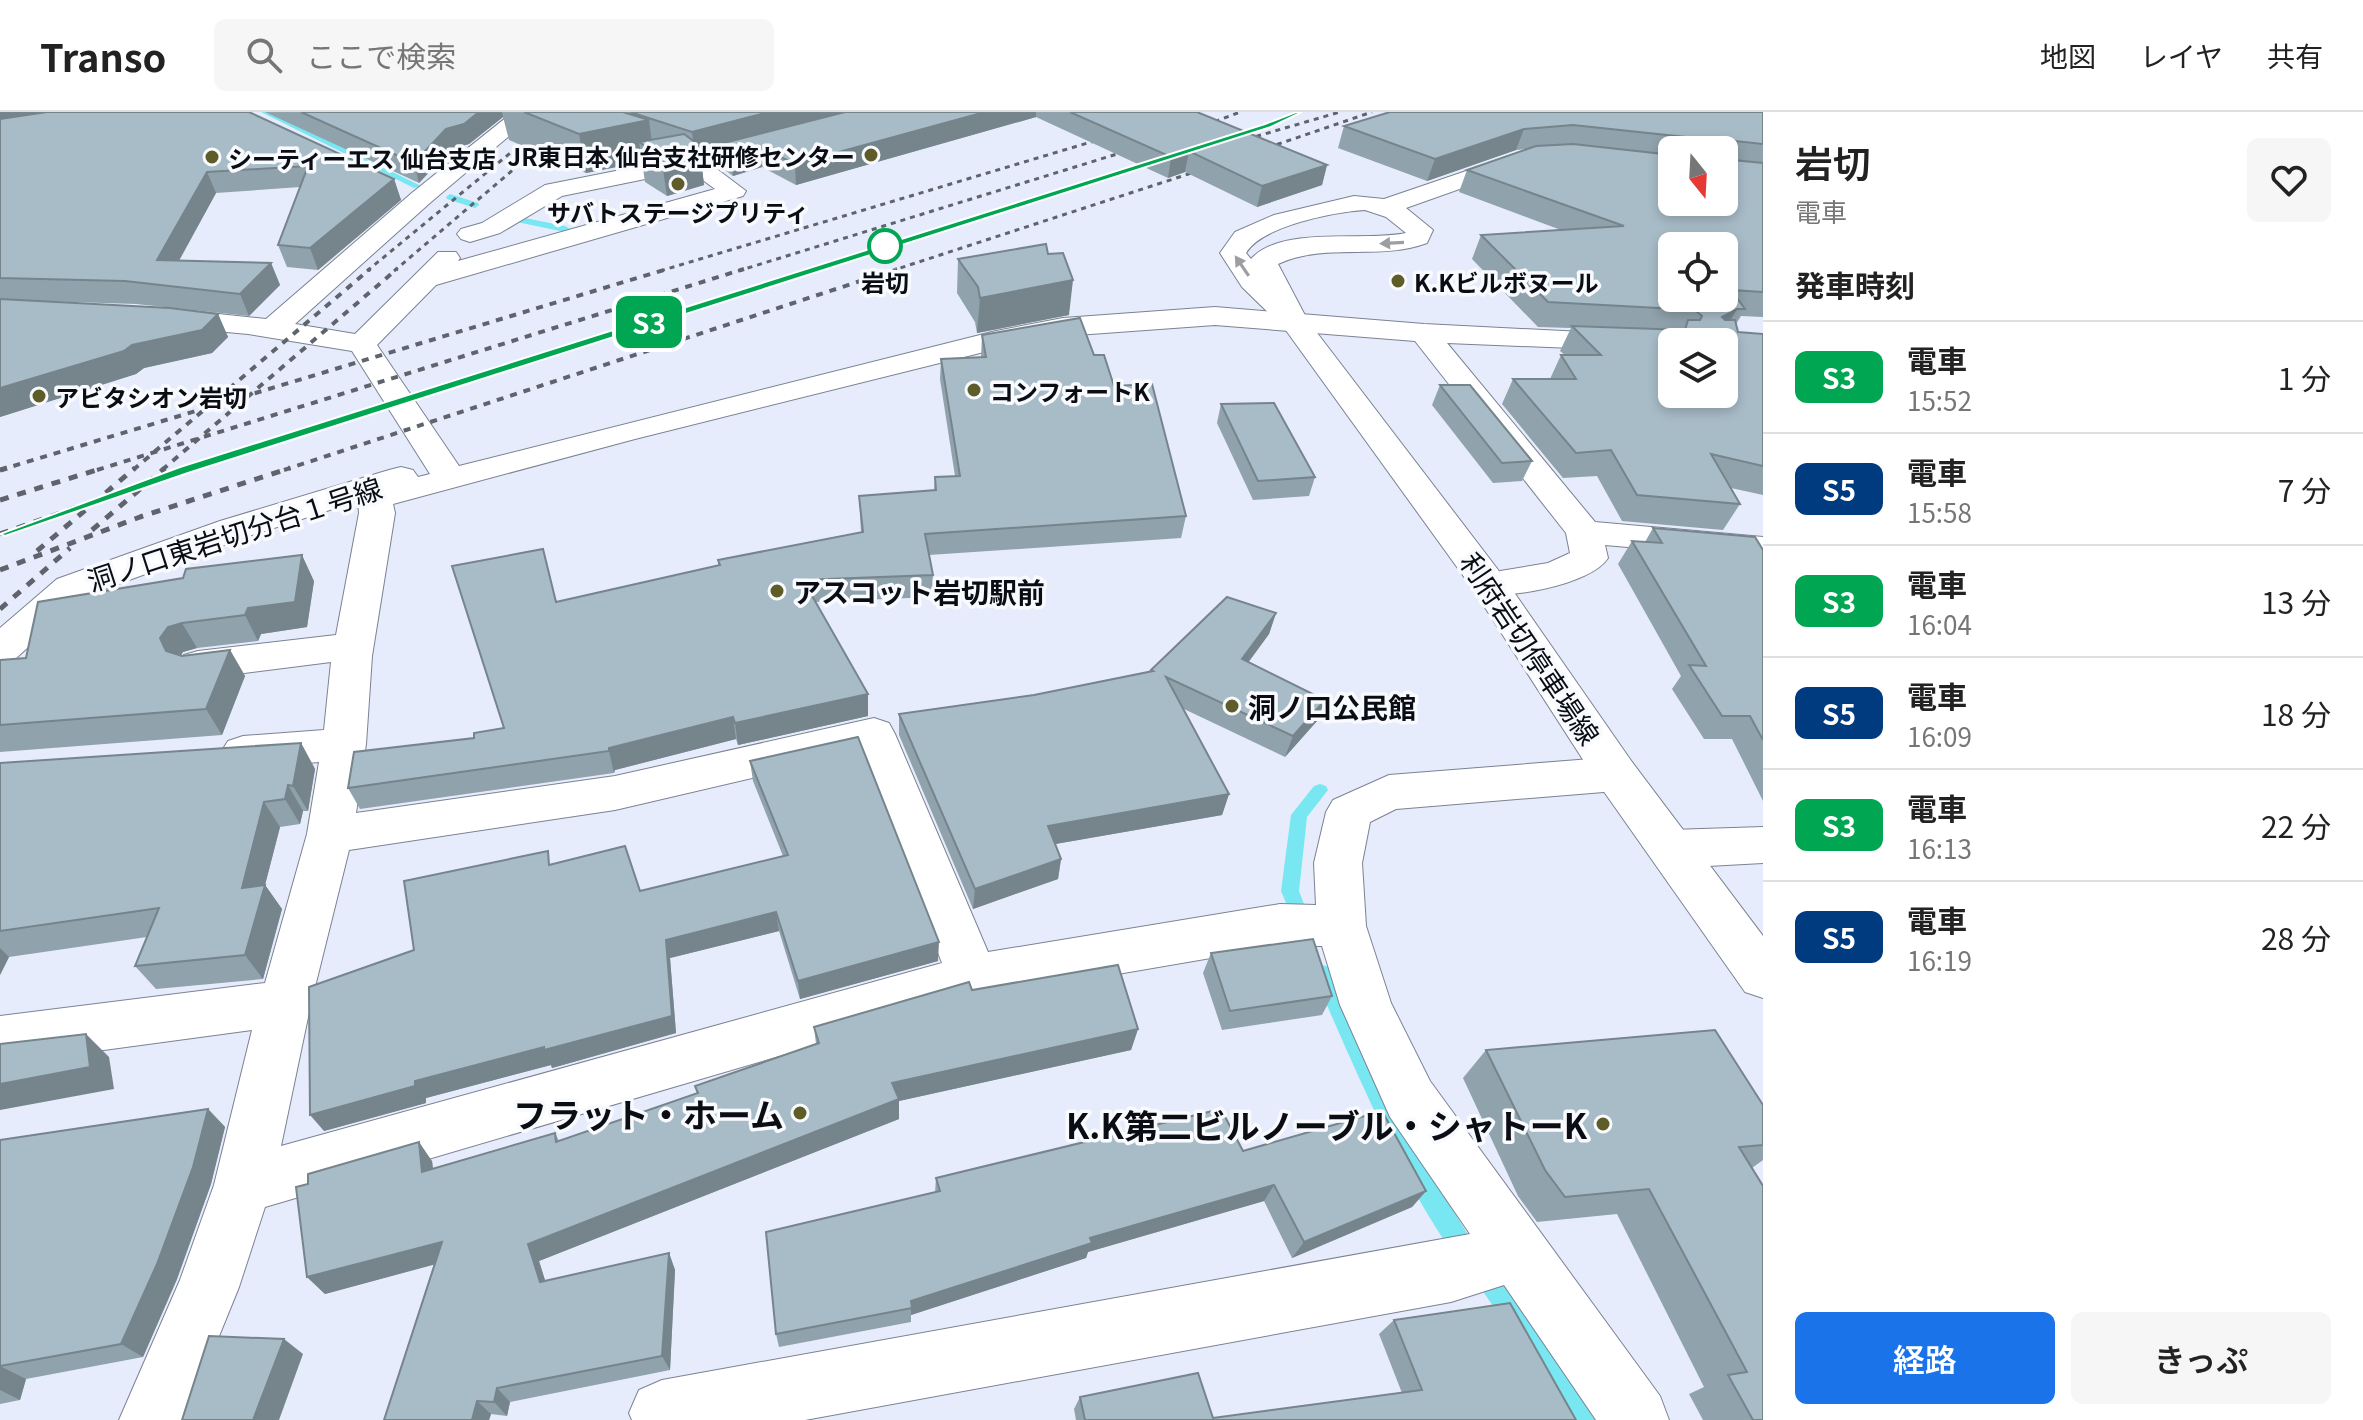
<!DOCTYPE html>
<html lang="ja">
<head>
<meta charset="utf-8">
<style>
  :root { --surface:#fff; --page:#f6f6f6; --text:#222; --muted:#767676; --line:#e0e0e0; --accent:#1a73e8 }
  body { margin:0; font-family:Georgia,"Noto Sans JP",serif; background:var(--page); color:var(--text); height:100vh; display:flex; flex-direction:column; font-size:30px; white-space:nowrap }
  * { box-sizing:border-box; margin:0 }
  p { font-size:26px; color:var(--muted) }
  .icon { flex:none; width:44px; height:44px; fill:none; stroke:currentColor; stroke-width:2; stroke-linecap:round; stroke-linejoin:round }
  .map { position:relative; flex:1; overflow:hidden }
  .sheet { display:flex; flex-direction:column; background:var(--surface); width:600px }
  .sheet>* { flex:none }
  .badge { padding:0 16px; border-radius:12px; font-size:28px; line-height:52px }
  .needle { width:52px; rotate:162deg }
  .controls { position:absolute; left:1658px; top:24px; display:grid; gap:16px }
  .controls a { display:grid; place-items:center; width:80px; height:80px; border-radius:12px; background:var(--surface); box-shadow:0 4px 12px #0003; font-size:40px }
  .map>.badge { position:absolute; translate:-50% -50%; box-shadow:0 0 0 4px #fff }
  h2 { padding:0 32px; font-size:30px; line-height:72px }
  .round { display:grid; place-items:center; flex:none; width:84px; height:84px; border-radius:12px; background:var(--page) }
  .headline { display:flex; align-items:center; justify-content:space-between; height:136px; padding:0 32px }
  h1 { font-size:38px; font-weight:600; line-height:60px }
  .button { display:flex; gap:16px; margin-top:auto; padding:16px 32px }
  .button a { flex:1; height:92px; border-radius:12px; background:var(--accent); color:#fff; font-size:32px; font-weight:600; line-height:92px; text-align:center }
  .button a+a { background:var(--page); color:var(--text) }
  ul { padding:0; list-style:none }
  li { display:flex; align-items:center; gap:24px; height:112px; padding:0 32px; border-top:2px solid var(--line) }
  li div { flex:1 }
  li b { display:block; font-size:30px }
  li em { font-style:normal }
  li .badge { min-width:88px; font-weight:700; text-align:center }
  header { display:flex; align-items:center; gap:48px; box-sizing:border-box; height:112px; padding:0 40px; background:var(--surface); border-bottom:2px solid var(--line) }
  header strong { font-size:38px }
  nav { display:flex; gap:44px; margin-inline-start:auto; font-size:28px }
  .search { width:560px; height:72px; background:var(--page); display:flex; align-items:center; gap:20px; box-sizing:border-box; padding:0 28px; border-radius:12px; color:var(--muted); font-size:30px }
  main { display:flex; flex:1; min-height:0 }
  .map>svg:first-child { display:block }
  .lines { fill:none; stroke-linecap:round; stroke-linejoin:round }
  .stream { fill:#78e7f1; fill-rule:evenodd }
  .minor-casing { stroke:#7b8293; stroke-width:2 }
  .major-casing { stroke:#7b8293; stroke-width:2 }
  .minor { fill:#fff; fill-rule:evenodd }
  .major { fill:#fff; fill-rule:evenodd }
  .rail-far2 { stroke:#5e636c; stroke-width:3; stroke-dasharray:5 5; stroke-linecap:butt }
  .rail-far1 { stroke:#5e636c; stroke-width:4; stroke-dasharray:7 7; stroke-linecap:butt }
  .rail { stroke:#5e636c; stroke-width:5; stroke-dasharray:9 9; stroke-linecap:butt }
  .wall { fill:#90a2ac; fill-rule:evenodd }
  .shaded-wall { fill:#76848c }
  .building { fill:#a8bcc8; stroke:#76848c; stroke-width:2; fill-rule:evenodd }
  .oneway { fill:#9d9ea1 }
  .line { fill:#00a651; stroke:#fff; stroke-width:2 }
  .poi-dot { fill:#5e5c29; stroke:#f8fafd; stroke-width:3 }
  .stop-dot { fill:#fff; stroke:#00a651; stroke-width:4 }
  .labels { text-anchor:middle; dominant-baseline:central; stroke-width:7; stroke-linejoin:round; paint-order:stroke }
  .far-poi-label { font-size:24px; font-weight:bold; fill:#0a0d13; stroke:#f8fafd; text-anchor:start }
  .far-stop-label { font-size:24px; font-weight:bold; fill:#0a0d13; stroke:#f8fafd }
  .street-label { font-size:28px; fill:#0a0d13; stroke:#f8fafd }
  .poi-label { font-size:28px; font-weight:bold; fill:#0a0d13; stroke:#f8fafd; text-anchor:start }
  .near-poi-label { font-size:34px; font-weight:bold; fill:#0a0d13; stroke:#f8fafd; text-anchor:end }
</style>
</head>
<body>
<header>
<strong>Transo</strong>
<div class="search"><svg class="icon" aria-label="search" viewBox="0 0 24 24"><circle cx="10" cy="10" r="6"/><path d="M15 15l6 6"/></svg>ここで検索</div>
<nav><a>地図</a><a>レイヤ</a><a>共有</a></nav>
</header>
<main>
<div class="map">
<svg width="1763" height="1308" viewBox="0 0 1763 1308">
  <rect width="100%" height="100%" fill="#e6ecfc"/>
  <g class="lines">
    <g class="stream">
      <path d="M261,0h10l150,74 -7,2z"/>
      <path d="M450,82l28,9 1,2 -4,3 -28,-9 -1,-2z"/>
      <path d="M515,104l50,10 5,3 -5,3 -53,-11 -2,-2z"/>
      <path d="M1320,672l6,2 2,4 -21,27 -8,74 12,31 -3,5 -6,2 -6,-2 -15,-36 10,-76 23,-29z"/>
      <path d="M1322,853l7,2 84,179 67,108 -3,8 -8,3c-40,-17 -134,-242 -156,-292l2,-6z"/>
      <path d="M1483,1149l8,3 107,156h-26l-97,-140 -3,-8 3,-8z"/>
    </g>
    <defs>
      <g id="minor">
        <path d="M513,0h51l137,45 45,34 -3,5 -307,89 -59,60 82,121 537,-135 67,-13 152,-11 209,17 258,13 4,5h-14v10l-225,-9 148,179 168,15v22l-158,-14 3,13c-17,27 -103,42 -132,35l-6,-9 6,-9 72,-12 22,-10 -4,-20 -151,-192 -200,-16 -152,11 -67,13 -361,90 -242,65 2,9 -23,143 -6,88 -10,69 259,-37 259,-58 15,5 6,11 93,218 292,-48 36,1 -2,-42 12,-51 7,-12 56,-25 227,-18 16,5 6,12 -6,12 -16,5 -220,18 -26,13 -8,41 4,63 25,77 39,78 230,315 9,24h-73l-92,-135 -53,17 -646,118h-173l-3,-7 10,-23 23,-10 808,-146 -80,-117 -50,-112 -18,-59h-42l-307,53 -708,208 -26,80 -54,133h-66l61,-140 34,-95 38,-155 -252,34v-48l265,-33 42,-149 12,-72 -76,6 -15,-5 -7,-11 7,-11 15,-5 81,-6 7,-68 -133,17 -14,-4 -6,-10 6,-10 14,-4 138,-16 23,-122 -1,-12 -112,36 -163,60 -69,63 -14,4v-36l57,-49 163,-58 169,-51 12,-3 12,3 5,7 12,-3 -78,-123 -104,-17 -86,-8 -10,-3 -4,-6 4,-6 10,-3 104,11 147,-127zM534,3l132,46 -121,24 -63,38 -21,6 -4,5 4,5 9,3 30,-9 62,-37 127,-26 26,19 -257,72 2,-3 -4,-6h-18l-83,82 -60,-10 136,-122zM860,641l82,210 -661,183 30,-143 38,-153 266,-40z"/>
        <path d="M1763,715v36l-92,5 -17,-6 -6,-13 6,-13 17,-6z"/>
      </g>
      <path id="major" d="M1522,40l8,2 4,5 -4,5 -124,44 27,22 -6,13c-48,18 -101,-1 -149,21l30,57 194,254 130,187 131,174v62l-18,-6 -145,-206 -125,-194 -190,-263 -43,-42 -22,-34 15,-21 39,-17 80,-19 30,3zM1365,98l21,7 20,16c-41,9 -125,-8 -155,26l-5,-6c16,-27 88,-41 119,-43z"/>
    </defs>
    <use href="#minor" class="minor-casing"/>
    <use href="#major" class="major-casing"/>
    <use href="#minor" class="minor"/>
    <use href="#major" class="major"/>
    <g class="rail-far2">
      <path d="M1196,17l44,-17"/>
      <path d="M1237,30l103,-30"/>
      <path d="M1258,39l114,-39"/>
      <path d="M367,159l193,-159"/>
      <path d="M394,159l187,-159"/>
      <path d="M660,159l451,-135"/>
      <path d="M738,159l379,-117"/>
      <path d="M806,159l334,-106"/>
      <path d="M891,159l319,-104"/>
    </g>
    <g class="rail-far1">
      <path d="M0,358l667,-201"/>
      <path d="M97,358l647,-201"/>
      <path d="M133,358l237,-201"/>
      <path d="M162,358l235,-201"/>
      <path d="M184,358l629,-201"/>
      <path d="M284,358l613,-201"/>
    </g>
    <g class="rail">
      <path d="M0,358l7,-2"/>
      <path d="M0,388l103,-32"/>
      <path d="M92,418l73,-62"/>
      <path d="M0,422l190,-66"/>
      <path d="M37,439l98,-83"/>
      <path d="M0,458l140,-53 150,-49"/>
      <path d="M0,497l70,-61"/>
    </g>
  </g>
  <g class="wall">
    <path d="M0,0l394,67 7,21 -83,70 -31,-3 -9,-22 22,-58 -84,6 -37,68 92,2 9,22 -31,31 -113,-12 -97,-3 179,13 10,23 -16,16 -68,15 -8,6 -136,43z"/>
    <path d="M265,0h932l130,53 -5,20 -65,22 -72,-35 -17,6 -132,-61 -240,68 -34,-18 -29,9 -15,-11 -2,-19 -16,4 4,35 -37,11 -22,-14 -3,-20 -56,11 -77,-33 -6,-23 -34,27 -18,5 -32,34z"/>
    <path d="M1763,0v205l-22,-1 -5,8 2,8 25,2v161l-32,-7 9,16 -17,26 -101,-9 -25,-45 -34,2 -61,-74 11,-25h37l11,-24h4l-5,-4 11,-23 -33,-1 -66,-68 9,-24 80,-5 -102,-38 8,-22 61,-21 -12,1 -89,31 -89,-33 6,-22zM1672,38h52l-52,52z"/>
    <path d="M1048,142l21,61 -92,18 -2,-11 -18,-29 1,-34z"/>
    <path d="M982,223l112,20 20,31 72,130 -5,22 -252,17 4,20 -1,22 -117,5 53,92v22l-130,29 -2,-6 -121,31 -1,3 -254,36 -12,-21 126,-50 30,-10 53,-126 161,-36v-6l143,-28 -2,-36 75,-6 1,-13 20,-1 -15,-97 1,-20 40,-2z"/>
    <path d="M1440,273l92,76 -10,20 -29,2 -61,-78z"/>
    <path d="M1221,292l94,73 -6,19 -56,4 -36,-77z"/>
    <path d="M1653,416l110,22v251l-31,-62h-28l-32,-50 9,-13 -63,-112 14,-23 13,1z"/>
    <path d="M314,469l-7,46 -46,7 -3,7 -61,7 -14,4 -2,4 49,-6 15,26 -23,59 -222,17v-92l26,-2z"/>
    <path d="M1276,501l-7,21 -21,29 77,37 -8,21 -32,36 -101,-48 45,85 -7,21 -167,29 6,15 -3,20 -85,30 -74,-174v-21l135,-19 116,-23 1,-2z"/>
    <path d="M301,631l14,26 -7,42h-5l-3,13 -20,3 -15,58 17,24 -19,70 -107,10 -21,-23 12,-29 -138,20 -9,18v-212z"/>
    <path d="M750,649l188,200 -138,38 -21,-68 -109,27 6,75 -124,35 -1,-3 -125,33v5l-102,28 90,-181 139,-86 87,27 143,-35 -30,-75z"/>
    <path d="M1211,841l121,43 -10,19 -100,15 -19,-57z"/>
    <path d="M972,878l166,39 -7,21 -232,51v18l-360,142 6,20 124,-28 6,17 -5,100 -160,32 -3,14 -16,-2 -2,6h-105l50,-156 -109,30 -18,-17 125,-116 1,7 122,-35 4,8 138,-47 -2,-8 121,-42 -2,-17z"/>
    <path d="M1486,938l277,55v55l-11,8 11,252h-60l-14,-26 15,-7 -87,-173 -80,8 -19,-26 -55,-118z"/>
    <path d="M208,997l17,18 -14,57 -34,95 -34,78 -117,22 -6,21 -20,4v-264z"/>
    <path d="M1243,1039l183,40 -14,16 -120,51 -28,-57 -176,51 -2,6 -175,57v7l-132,25 -3,-13 159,-141 1,-15z"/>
    <path d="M1394,1208l182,100h-500l-2,-11 6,-12 133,21 189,-25 -23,-59z"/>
  </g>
  <g class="shaded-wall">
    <path d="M0,0h60l-60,9z"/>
    <path d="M479,0h23l1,5 -34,27 -18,5 -32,34 -5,-20 32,-34z"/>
    <path d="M769,0h76l-145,38 4,35 -37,11 -6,-40 33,-9 -2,-15z"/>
    <path d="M985,0h51v5l-240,68 -1,-21z"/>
    <path d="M649,8l4,31 -14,-9 3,20 -56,11 -7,-39z"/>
    <path d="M1524,17l-8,21 -89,31 8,-22z"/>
    <path d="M760,35l2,20 -29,9 -2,-21z"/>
    <path d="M1189,39l-4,21 -17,6 3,-21z"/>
    <path d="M1327,53l-5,20 -65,22 5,-21z"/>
    <path d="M207,60l9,21 -49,89 -10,-22z"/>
    <path d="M394,67l7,21 -83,70 -8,-22z"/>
    <path d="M271,151l9,22 -31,31 -9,-22z"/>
    <path d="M1073,168l-4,35 -92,18 3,-35z"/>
    <path d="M1737,197l-14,24 -1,-16z"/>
    <path d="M218,202l10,23 -16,16 -68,15 -8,6 -136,43v-29l132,-43z"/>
    <path d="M302,443l12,26 -7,46 -46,7 -3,7 -13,-26 3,-7z"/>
    <path d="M1276,501l-7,21 -34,46 7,-21z"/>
    <path d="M182,511l15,25 -14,4 -8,11 -9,-12 -6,-13 8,-11z"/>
    <path d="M230,538l15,26 -23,59 -16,-26z"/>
    <path d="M868,582v22l-130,29 -3,-22z"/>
    <path d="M1325,588l-8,21 -32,36 8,-21z"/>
    <path d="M733,605l3,22 -121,31 -1,3 -5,-22v-3z"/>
    <path d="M301,631l14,26 -7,42 -15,-25z"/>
    <path d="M288,673l15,26 -3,13 -15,-25z"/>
    <path d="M1229,682l-7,21 -178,31 4,-20z"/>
    <path d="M264,690l16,25 -15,58 17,24 -19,70 -18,-24 -3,-67z"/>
    <path d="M1061,747l-3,20 -85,30 2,-20z"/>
    <path d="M776,800l3,19 -109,27 6,75 -124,35 -1,-3 -125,33v5l-102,28 -14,-16 105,-34 251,-141z"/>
    <path d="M939,830l-1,19 -138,38 -2,-18z"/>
    <path d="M0,836l9,9 -9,18z"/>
    <path d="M1138,917l-7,21 -232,51v18l-360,142 12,38 -11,-17 -12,-38 364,-161z"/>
    <path d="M86,922l23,23 5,32 -114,21v-26z"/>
    <path d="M208,997l17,18 -14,57 -34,95 -34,78 -22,-13z"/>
    <path d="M419,1030l13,19 3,29 -13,-18z"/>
    <path d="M1274,1073l-10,16 -176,51 -2,6 -175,57v-14l179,-63z"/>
    <path d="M1426,1079l-14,16 -120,51 12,-16z"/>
    <path d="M442,1130l13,17 -130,35 -18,-17z"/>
    <path d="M669,1141l6,17 -5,100 -8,-14z"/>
    <path d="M284,1227l19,15 -24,66h-26z"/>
    <path d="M0,1254l26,13 -6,21 -20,-10z"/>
    <path d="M497,1276l13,14 -3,14 -13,-14z"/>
    <path d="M477,1289l14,13 -2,6h-17z"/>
  </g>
  <g class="building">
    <path d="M47,0h202l145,67 -84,69 -32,-3 30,-79 -101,6 -50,88 114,3 -31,31 -115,-13 -125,-3v-159z"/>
    <path d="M301,0h178l-15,12 -18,5 -32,34z"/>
    <path d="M524,0h99l26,8 -70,14z"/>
    <path d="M630,0h139l-77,20z"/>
    <path d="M845,0h140l-190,52 -35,-17 -29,8 -15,-10z"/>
    <path d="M1070,0h127l130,53 -65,21 -73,-35 -18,6z"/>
    <path d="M1390,0h373v32l-28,-3 -3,3 1,16 30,3v129l-32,-2 14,19h-8l-15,8 3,3h10l3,12 25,2v132l-52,-12 29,50 -103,-9 -26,-45 -35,3 -63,-74h63l-15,-24h40l-29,-29 113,4 3,-10h12l2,-4 -7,-6 -147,-8 -67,-67 143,-9 -157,-56 69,-24 37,-2 99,11v47h52v-52h-38l-1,-13 -112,-12 -49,4 -89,30 -91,-33zM1672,134h52v52h-52zM1672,230h52v52h-52z"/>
    <path d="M684,22l15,11 -38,11 -22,-14z"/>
    <path d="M1046,132l2,10 15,-1 10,27 -93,18 -2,-11 -20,-28z"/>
    <path d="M0,187l170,9 48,6 -16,16 -70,15 -8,6 -124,37z"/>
    <path d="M1080,206l14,37h10l10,31 38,-2 34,132 -261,18 8,41 -130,5 65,114 -133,29 -2,-6 -124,31v3l-261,37 6,-36 120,-14v-5l30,-5 -52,-162 91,-17 13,53 164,-37 -2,-5 145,-28 -4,-36 77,-6 -1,-13 25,-1 -19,-117 45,-2 -4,-22z"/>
    <path d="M1440,273h30l62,76 -30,2z"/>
    <path d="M1274,291l41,74 -57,4 -37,-77z"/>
    <path d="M1653,416l102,9 8,13v190l-13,-24h-28l-33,-51 17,1 -74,-125 30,2z"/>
    <path d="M302,443l-7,47 -47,6 -3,7 -63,8 -14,4 -8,11 6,13 16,5 48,-6 -24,59 -206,16v-65l26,-2 12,-56 145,-24 3,-9z"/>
    <path d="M1227,485l49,16 -34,46 83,41 -32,36 -127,-59 63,117 -181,32 13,33 -86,30 -76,-175 135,-19 119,-24 -2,-1z"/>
    <path d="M858,625l81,205 -141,39 -22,-69 -110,28 6,76 -128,34v-3l-129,34v5l-105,29 -1,-128 105,-37 -10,-69 144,-30 1,14 76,-19 15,45 148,-36 -38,-94z"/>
    <path d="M301,631l-8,43 -5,-1 -3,14 -21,3 -22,86 23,-3 -20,70 -110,11 24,-58 -159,23v-168z"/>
    <path d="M1313,827l19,57 -102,15 -19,-58z"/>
    <path d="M1118,853l20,64 -246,54 7,16 -371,145 12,38 129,-29 -7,103 -165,32 -3,14 -17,-1 -5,19h-88l58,-178 -135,35 -11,-90 12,-3v-10l111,-32 3,30 133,-39 1,9 142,-49 -3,-7 124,-43 -5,-16 155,-45 3,8z"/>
    <path d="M1715,918l48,75v40l-24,2 24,39v234h-10l-25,-45 19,-3 -98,-183 -84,8 -20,-27 -59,-120z"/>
    <path d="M86,922l4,33 -90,17v-40z"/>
    <path d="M208,997l-15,58 -36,97 -36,80 -121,22v-226z"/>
    <path d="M1221,997l22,42 139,-40 44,80 -122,51 -30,-57 -184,53 2,5 -181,58 1,7 -136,26 -10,-102 174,-41 -4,-13z"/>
    <path d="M1510,1191l66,117h-491l-5,-23 118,-24 15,45 209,-28 -28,-70z"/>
    <path d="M209,1224l75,3 -31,81h-71z"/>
  </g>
  <defs><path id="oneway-solid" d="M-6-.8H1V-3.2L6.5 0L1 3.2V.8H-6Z" transform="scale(2)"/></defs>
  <g class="oneway">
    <use href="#oneway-solid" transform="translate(1392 131) rotate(177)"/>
    <use href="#oneway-solid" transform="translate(1242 154) rotate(-124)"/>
  </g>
  <path class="line" d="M1296,0h6l-31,15 -1083,346 -183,63 -5,-2 180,-67 1085,-343z"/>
  <g class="poi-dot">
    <circle cx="871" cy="43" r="8"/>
    <circle cx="212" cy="45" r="8"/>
    <circle cx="678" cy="72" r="8"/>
    <circle cx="1398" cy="169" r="8"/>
    <circle cx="974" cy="278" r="8"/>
    <circle cx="39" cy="284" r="8"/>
    <circle cx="777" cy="479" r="8"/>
    <circle cx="1232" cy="594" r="8"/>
    <circle cx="800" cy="1001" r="8"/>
    <circle cx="1603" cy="1012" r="8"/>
  </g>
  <circle class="stop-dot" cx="885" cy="134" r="16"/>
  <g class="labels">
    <g class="far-poi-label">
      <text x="855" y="43" text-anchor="end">JR東日本 仙台支社研修センター</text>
      <text x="228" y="45">シーティーエス 仙台支店</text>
      <text x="678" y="99" text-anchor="middle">サバトステージプリティ</text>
      <text x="1414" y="169">K.Kビルボヌール</text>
      <text x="990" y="278">コンフォートK</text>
      <text x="55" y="284">アビタシオン岩切</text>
    </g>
    <g class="far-stop-label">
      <text x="885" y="169">岩切</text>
    </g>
    <g class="street-label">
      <text transform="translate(234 421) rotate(-18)">洞ノ口東岩切分台１号線</text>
      <text transform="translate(1531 536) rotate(56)">利府岩切停車場線</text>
    </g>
    <g class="poi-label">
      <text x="793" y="479">アスコット岩切駅前</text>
      <text x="1248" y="594">洞ノ口公民館</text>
    </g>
    <g class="near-poi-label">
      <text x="784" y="1001">フラット・ホーム</text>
      <text x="1587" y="1012">K.K第二ビルノーブル・シャトーK</text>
    </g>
  </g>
</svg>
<div class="controls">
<a><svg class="needle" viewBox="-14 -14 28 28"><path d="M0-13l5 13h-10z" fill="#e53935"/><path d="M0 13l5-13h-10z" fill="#767676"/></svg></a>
<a><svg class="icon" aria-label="locate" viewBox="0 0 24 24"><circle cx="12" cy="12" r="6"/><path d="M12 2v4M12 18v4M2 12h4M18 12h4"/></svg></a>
<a><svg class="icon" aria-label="layers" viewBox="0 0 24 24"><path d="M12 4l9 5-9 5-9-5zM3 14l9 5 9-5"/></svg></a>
</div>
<b class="badge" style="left:649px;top:210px;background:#00a651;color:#fff">S3</b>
</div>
<section class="sheet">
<div class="headline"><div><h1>岩切</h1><p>電車</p></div><a class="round"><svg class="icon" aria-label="heart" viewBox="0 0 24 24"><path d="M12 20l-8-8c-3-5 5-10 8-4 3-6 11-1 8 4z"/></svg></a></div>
<h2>発車時刻</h2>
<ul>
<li><span class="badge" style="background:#00a651;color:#fff">S3</span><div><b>電車</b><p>15:52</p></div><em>1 分</em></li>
<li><span class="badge" style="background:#003b80;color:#fff">S5</span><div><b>電車</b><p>15:58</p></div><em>7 分</em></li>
<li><span class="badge" style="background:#00a651;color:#fff">S3</span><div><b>電車</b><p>16:04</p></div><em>13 分</em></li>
<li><span class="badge" style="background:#003b80;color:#fff">S5</span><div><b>電車</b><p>16:09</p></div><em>18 分</em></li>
<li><span class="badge" style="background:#00a651;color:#fff">S3</span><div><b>電車</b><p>16:13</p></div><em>22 分</em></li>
<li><span class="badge" style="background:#003b80;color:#fff">S5</span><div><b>電車</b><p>16:19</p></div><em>28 分</em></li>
</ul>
<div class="button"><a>経路</a><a>きっぷ</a></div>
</section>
</main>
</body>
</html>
